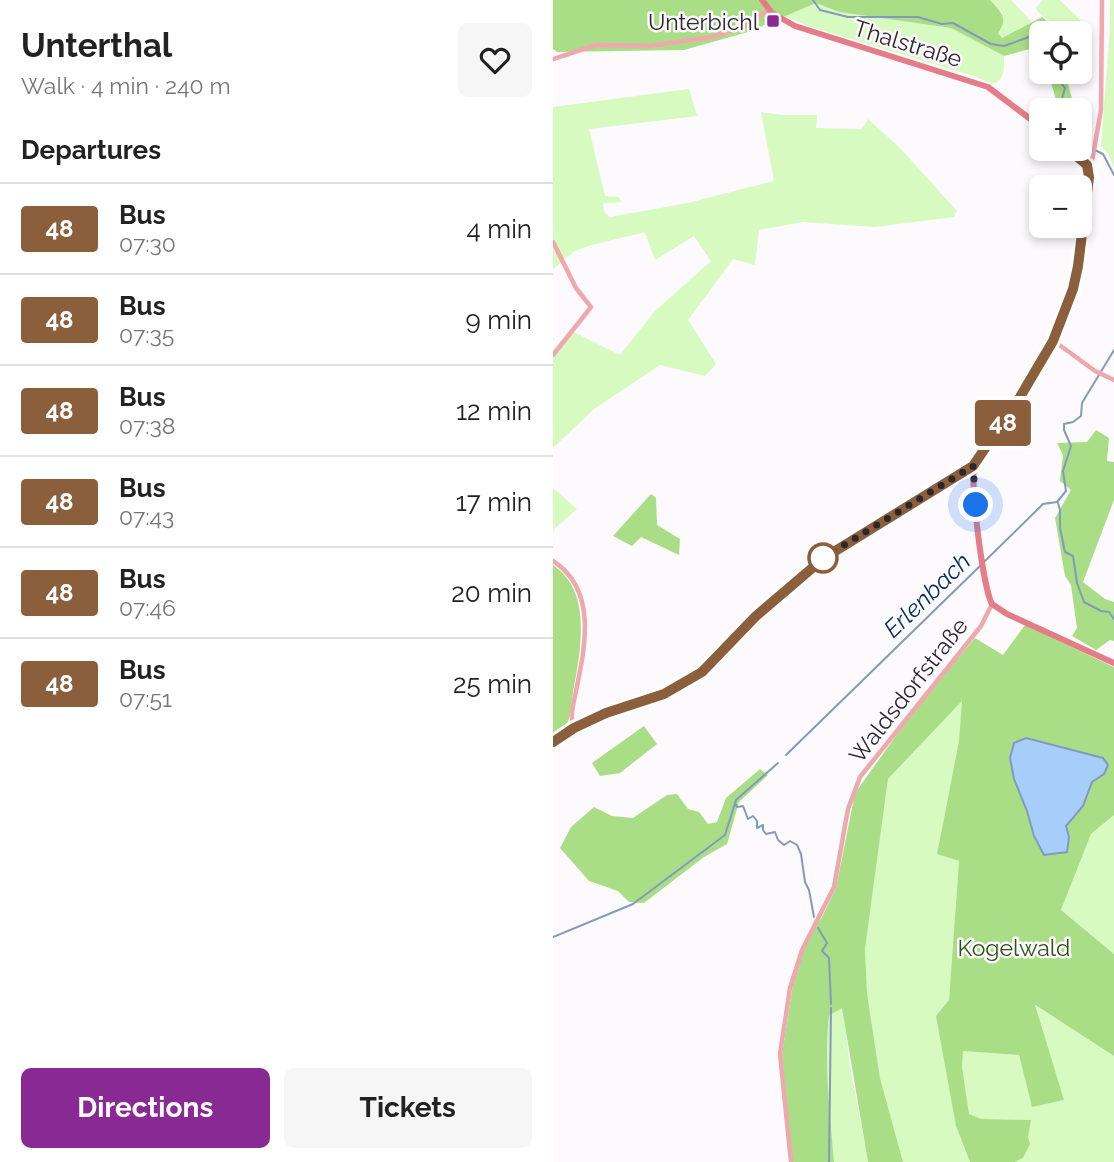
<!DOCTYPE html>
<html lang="en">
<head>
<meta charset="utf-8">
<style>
  :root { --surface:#fff; --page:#f6f6f6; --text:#222; --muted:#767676; --line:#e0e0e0; --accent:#892993 }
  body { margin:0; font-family:Raleway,sans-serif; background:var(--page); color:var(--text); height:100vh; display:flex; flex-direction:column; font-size:26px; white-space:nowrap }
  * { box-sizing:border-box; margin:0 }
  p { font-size:23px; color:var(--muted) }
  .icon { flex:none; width:38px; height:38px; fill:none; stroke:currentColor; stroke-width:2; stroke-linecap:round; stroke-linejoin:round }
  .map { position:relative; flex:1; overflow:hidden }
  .details { display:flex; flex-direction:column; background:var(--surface); width:553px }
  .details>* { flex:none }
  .badge { padding:0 14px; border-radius:5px; font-size:24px; line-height:46px }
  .tools { position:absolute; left:476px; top:21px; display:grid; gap:14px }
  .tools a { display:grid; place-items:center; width:63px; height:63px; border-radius:10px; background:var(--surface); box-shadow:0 4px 10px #0003; font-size:35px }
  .you { position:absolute; width:35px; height:35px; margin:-18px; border:5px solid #fff; border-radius:50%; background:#1a73e8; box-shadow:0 0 0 10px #1a73e833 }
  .map>.badge { position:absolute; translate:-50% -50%; box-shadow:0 0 0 4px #fff }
  h2 { padding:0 21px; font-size:26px; line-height:63px }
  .round { display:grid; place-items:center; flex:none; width:74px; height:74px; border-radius:10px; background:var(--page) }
  .headline { display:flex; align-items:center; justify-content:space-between; height:119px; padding:0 21px }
  h1 { font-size:33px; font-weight:700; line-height:52px }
  .button { display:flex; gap:14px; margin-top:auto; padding:14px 21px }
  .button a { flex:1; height:80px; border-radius:10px; background:var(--accent); color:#fff; font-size:28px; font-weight:700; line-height:80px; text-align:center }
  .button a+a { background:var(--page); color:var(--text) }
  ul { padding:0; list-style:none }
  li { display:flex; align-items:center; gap:21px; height:91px; padding:0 21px; border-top:2px solid var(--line) }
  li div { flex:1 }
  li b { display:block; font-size:26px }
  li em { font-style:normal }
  li .badge { min-width:77px; font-weight:700; text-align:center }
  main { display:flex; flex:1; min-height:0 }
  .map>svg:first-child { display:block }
  .green { fill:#d6fabf }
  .forest { fill:#aade86; fill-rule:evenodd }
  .water { fill:#a7cdfb; stroke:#829bbd; stroke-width:2 }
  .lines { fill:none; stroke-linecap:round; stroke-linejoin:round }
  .stream { stroke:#829bbd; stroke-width:2 }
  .street { stroke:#efa8ad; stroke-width:4.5 }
  .secondary { stroke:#e47d87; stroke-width:6 }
  .line-casing { stroke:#fff; stroke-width:16 }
  .line { stroke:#8b5e3c; stroke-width:10 }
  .walk { stroke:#2c272d; stroke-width:7; stroke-dasharray:0 12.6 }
  .poi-dot { fill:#892993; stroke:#fdfafe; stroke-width:2.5 }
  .stop-dot { fill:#fff; stroke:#8b5e3c; stroke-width:3.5 }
  .labels { text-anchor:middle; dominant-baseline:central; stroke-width:5; stroke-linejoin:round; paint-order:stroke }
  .poi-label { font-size:23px; fill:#2c272d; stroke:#fdfafe; text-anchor:end }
  .street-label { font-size:23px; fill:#2c272d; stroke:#fdfafe }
  .park-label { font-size:23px; fill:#305115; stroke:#fdfafe }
  .water-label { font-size:24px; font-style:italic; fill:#002d5b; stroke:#fdfafe }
</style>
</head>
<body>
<main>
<section class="details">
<div class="headline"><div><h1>Unterthal</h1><p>Walk · 4 min · 240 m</p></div><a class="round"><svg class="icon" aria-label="heart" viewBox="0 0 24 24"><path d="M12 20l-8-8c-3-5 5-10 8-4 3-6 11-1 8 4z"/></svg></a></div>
<h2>Departures</h2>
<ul>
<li><span class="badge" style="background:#8b5e3c;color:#fff">48</span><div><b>Bus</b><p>07:30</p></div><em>4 min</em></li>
<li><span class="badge" style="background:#8b5e3c;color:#fff">48</span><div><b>Bus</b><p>07:35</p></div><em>9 min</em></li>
<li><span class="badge" style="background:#8b5e3c;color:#fff">48</span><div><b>Bus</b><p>07:38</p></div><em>12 min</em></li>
<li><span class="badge" style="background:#8b5e3c;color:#fff">48</span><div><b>Bus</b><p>07:43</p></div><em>17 min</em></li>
<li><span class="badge" style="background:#8b5e3c;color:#fff">48</span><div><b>Bus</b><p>07:46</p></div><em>20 min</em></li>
<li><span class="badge" style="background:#8b5e3c;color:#fff">48</span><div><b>Bus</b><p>07:51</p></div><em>25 min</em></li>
</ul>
<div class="button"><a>Directions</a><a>Tickets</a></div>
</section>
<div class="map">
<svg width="561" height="1162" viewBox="0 0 561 1162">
  <rect width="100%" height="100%" fill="#fdfafe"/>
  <g class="green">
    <path d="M437,0h21l21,22 -30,16 -4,-5 5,-20z"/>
    <path d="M489,0h18l21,21 -10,12h-6l-27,-21 -2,-4z"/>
    <path d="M557,0h4v168l-6,-15 -7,-7 9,-118z"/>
    <path d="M263,3l23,9 112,16 53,28c0,11 2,23 -11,28l-20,-8 -165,-50 -24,-10z"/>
    <path d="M136,89l8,27 -108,13 16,67 13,1 4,5 -19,1 1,9 6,5 78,-14 86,-22 -13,-69 21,3h35l-1,13 46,1 6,-10 33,30 56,62 -3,6 -79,10 -72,-5 -44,8 -4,35 -22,-6 -45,61 28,44 -11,12 -45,-11 -66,44 -41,39v-98l17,-20 50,25 34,-43 57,-51 -17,-25 -39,24 -10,-28 -57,14 -13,5 -22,18v-162z"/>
    <path d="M0,488l24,21 -24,21z"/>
    <path d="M410,700l-4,41 -22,113 22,7 -10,139 7,126 14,36h-67l-23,-84 -13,-85 -2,-44 23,-170z"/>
    <path d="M561,815v139l-53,-44 30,-76z"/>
    <path d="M481,1005l80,51v106h-99l8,-4 8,-38 -49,-1 -14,-5 -6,-47 1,-16 56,4 13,51 32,-6z"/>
    <path d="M290,1007l6,53 19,102h-34c-4,-49 -10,-97 -5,-146z"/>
  </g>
  <g class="forest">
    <path d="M0,0h437c11,12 19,18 8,33l4,5 40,-21 20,16h-21v27l-8,-12 -29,8 -53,-28 -112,-16 -23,-9 -68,29 -64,18 -127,2 -4,-3z"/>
    <path d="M495,72h17l10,38h-16z"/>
    <path d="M543,430l13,8 -2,23 7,1v38l-31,82 22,17 9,3v39l-4,-1 -14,10 -24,-14 5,-8 -6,-43 -6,-9 -10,-58 16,-28 -11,-9 3,-26 -6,-12 30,-1z"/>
    <path d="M98,494l5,4 1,27 23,14 -1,16 -38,-18 -9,9 -19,-10z"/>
    <path d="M0,565c41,27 27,89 20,129 -2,9 -2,25 -7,32 -3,4 -9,7 -13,10z"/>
    <path d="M472,625l89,42v148l-23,19 -30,76 53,44v102l-79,-51 29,95 -32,7 -13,-52 -56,-4 -1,16 7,47 13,5 49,1 -3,17 2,7 -7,14 -8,4h-45l-14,-36 -20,-110 13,-16 10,-139 -22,-7 22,-113 3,-40 -74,78 -23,170 2,44 13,85 23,84h-35l-26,-154 -13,8c-5,49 1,97 5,146h-42l-10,-107 13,-84 18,-43 9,-11 14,-29 19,-95 63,-88 57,-67 28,17zM473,738l77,20 1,16 -12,8 -9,24 -17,20 3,11 -35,-1 -7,-25 -13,-33 -4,-20 4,-15z"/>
    <path d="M91,726l13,18 -37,29 -20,3 -8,-13z"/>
    <path d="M207,769l8,6 -29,27 -12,42 -23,13 -60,46 -15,-1 -11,-11 -29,-10 -29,-33 11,-21 23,-20 18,9 21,2 34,-23 10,-1 11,15 11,3 9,12 9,-2 9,-24z"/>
  </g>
  <path class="water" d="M473,738l77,20 5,7 -4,9 -12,8 -9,24 -17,20 3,11 -2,15 -23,3 -10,-19 -7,-25 -13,-32 -4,-21 4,-15z"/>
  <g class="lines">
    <g class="stream">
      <path d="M260,0l7,10 28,7h70l24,7 11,-1 38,21 13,2 25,-9 12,10"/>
      <path d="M502,72l2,6 8,10 -4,14 4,8"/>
      <path d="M527,143l23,11 11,21"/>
      <path d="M505,503l2,7v18l5,24 8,4 4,27 7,19 17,9 8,1 5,7"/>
      <path d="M432,561l58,-57 14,-2 9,-11 -3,-20 8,-25 -7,-16v-6l9,-2 8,-6 1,-13 32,-53"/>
      <path d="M233,755l195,-190"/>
      <path d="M182,803l2,4 6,-1 5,13 5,-3 4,5v7l6,-3v5l3,4 9,-2 3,8 6,5 6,-4 7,4 4,9 4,28 4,8 5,27"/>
      <path d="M265,928l9,15 -5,8 7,7 2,46"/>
      <path d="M0,937l80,-33 92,-69 11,-35 42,-37"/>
      <path d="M276,1162l2,-154"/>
    </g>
    <g class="street">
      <path d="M0,59l43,-14 53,1 63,-9 37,-12 19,-16"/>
      <path d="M534,165l5,-4 9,-51 1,-110"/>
      <path d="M0,242l23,46 15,19 -38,48"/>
      <path d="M501,341l41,30 19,9"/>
      <path d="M0,561c45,29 32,87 23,130 -2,12 -7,25 -2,37"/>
      <path d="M0,742l21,-14 32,-15 58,-19 38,-22 54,-56 68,-58 149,-92"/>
      <path d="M238,1162l-11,-108 10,-66 12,-38 32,-63 14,-78 12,-32 121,-151 11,-22"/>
    </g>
    <g class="secondary">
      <path d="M209,0l10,13 23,13 193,61 53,40"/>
      <path d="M515,149l19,16 2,12c-2,82 -24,151 -69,220 -13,21 -36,44 -45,66 -6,15 8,125 17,141l15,10 107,49"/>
    </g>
  </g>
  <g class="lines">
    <defs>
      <path id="line" d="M0,742l21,-14 32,-15 58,-19 38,-22 54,-56 68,-58 149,-92 47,-69 33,-56 20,-52 5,-23 11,-89 -2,-12 -19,-16"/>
    </defs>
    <use href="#line" class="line-casing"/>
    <use href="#line" class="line"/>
    <path class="walk" d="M270,558l150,-92 3,39"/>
  </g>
  <rect class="poi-dot" x="213" y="14" width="14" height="14" rx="3.5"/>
  <circle class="stop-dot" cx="270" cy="558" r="14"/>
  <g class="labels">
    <g class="poi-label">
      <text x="206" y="21">Unterbichl</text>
    </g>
    <g class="street-label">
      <text transform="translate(355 43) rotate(17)">Thalstraße</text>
      <text transform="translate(355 690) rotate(-52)">Waldsdorfstraße</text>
    </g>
    <g class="park-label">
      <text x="461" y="947">Kogelwald</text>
    </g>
    <g class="water-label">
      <text transform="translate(374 595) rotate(-44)">Erlenbach</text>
    </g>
  </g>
</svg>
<div class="tools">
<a><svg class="icon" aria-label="locate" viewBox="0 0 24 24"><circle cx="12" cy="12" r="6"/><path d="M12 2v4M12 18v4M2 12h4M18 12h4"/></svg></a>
<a>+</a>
<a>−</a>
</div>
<div class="you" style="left:423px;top:505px"></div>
<b class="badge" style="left:450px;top:423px;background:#8b5e3c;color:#fff">48</b>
</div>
</main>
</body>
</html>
